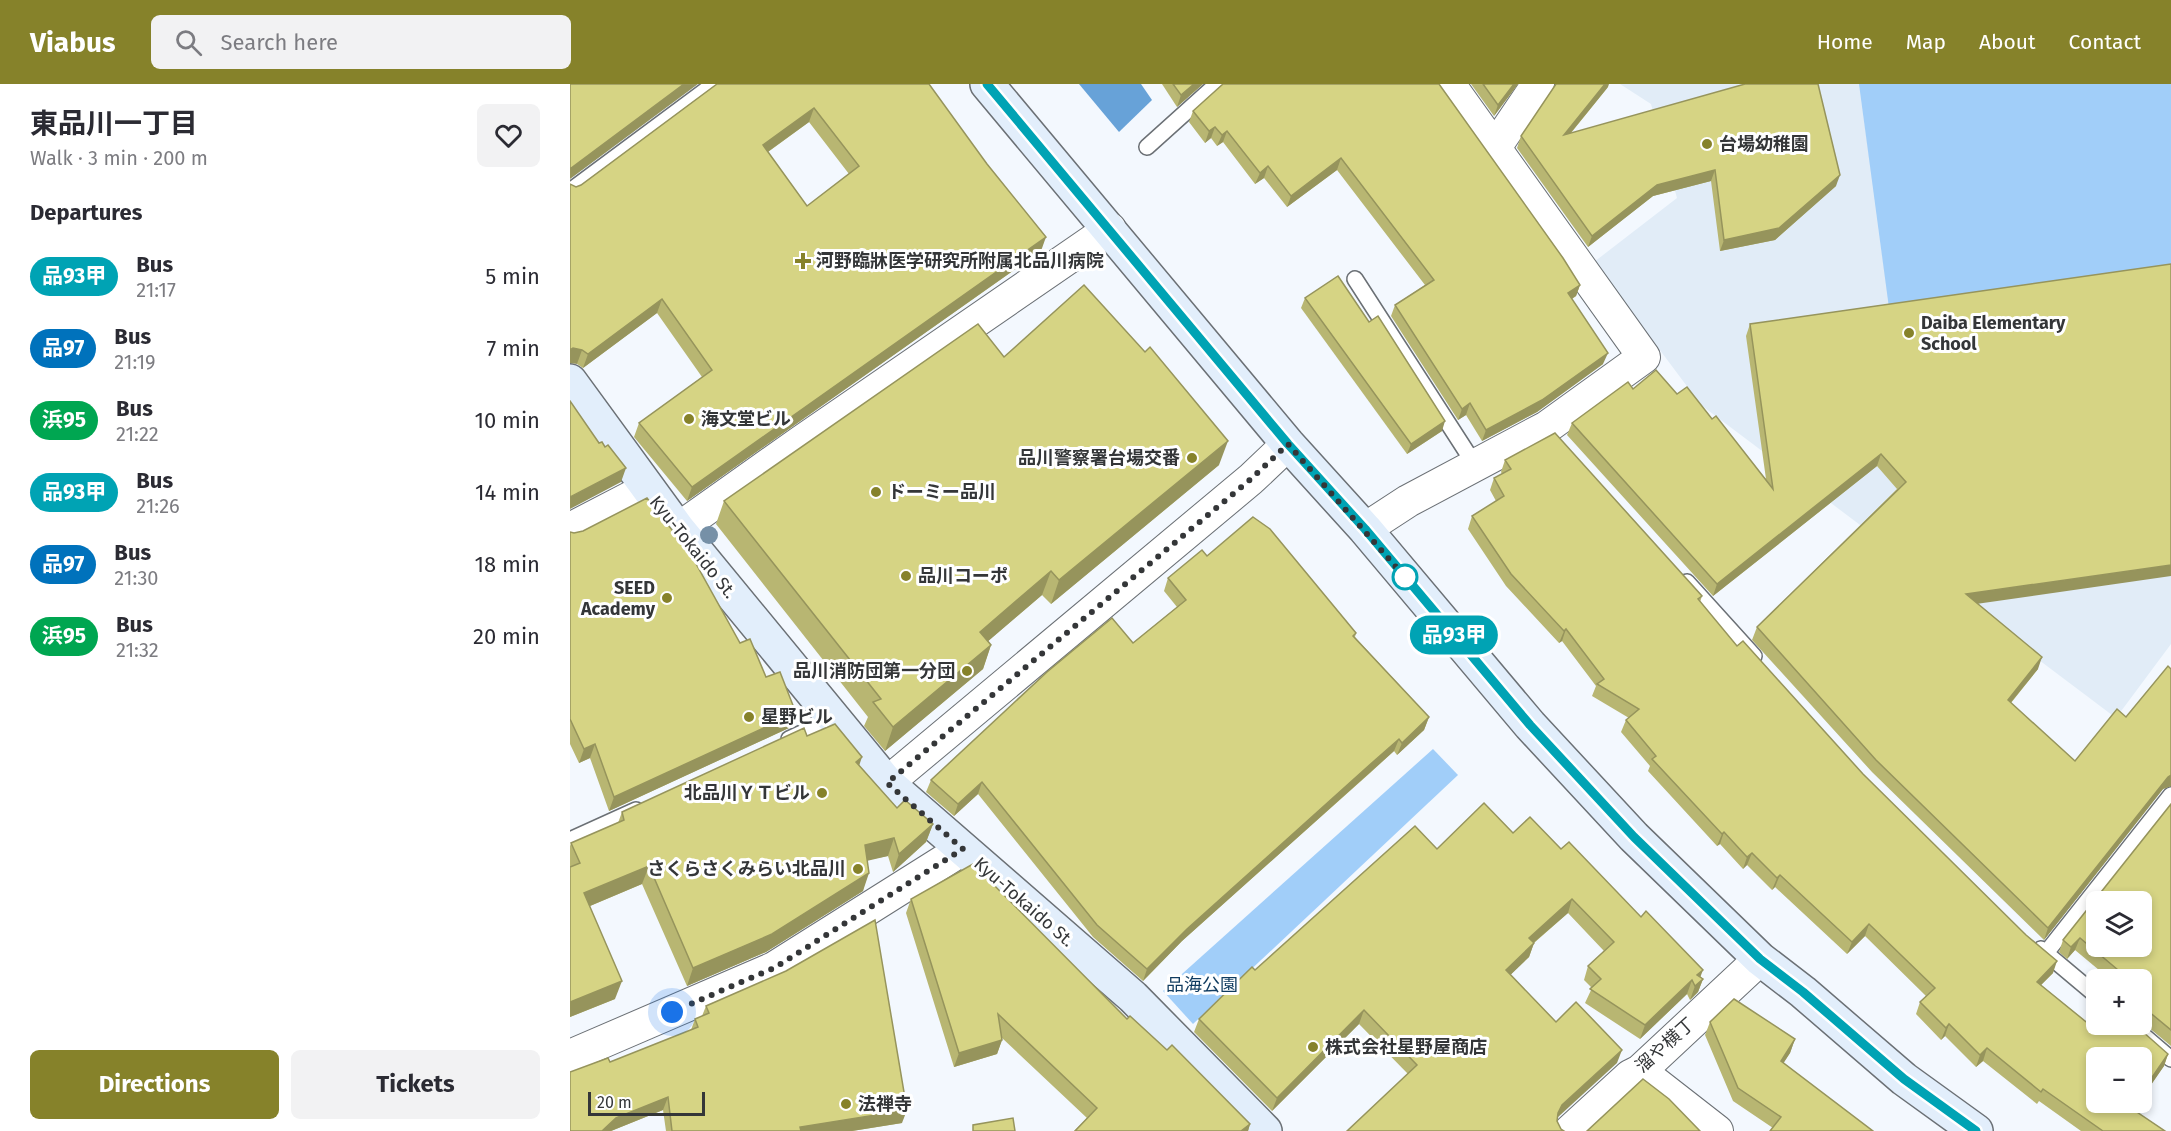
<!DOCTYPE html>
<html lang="en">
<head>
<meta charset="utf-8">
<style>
  :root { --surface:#fff; --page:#f2f2f3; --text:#2b2b33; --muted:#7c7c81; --accent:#86822a }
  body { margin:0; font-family:"Fira Sans","Noto Sans JP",sans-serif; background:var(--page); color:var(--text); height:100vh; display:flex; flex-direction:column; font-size:22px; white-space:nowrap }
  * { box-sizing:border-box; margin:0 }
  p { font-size:20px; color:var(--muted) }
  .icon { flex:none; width:33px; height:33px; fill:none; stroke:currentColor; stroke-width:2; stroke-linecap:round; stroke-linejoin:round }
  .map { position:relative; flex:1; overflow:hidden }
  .panel { display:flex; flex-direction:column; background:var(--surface); width:570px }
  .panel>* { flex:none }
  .badge { padding:0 12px; border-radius:20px; font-size:21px; line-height:39px }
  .fabs { position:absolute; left:1516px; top:807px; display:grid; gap:12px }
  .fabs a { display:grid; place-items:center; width:66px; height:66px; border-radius:9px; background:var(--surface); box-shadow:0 3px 9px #0003; font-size:30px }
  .scale { position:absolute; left:18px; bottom:15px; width:117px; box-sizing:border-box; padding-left:6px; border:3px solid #343638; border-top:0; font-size:16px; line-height:21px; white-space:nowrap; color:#343638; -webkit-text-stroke:4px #fff; paint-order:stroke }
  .you { position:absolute; width:30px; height:30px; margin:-15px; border:4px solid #fff; border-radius:50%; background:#1a73e8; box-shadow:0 0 0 9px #1a73e833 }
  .map>.badge { position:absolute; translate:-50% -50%; box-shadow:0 0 0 3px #fff }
  h2 { padding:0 30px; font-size:22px; line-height:54px }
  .round { display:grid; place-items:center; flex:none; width:63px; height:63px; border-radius:9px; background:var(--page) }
  .headline { display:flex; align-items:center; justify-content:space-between; height:102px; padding:0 30px }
  h1 { font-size:28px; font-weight:700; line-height:45px }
  .primary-button { display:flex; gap:12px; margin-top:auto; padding:12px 30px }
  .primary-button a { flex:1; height:69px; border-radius:9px; background:var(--accent); color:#fff; font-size:24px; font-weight:700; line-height:69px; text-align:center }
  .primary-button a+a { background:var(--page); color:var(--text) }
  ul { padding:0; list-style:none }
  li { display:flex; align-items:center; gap:18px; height:72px; padding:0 30px }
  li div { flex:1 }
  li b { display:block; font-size:22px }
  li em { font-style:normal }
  li .badge { min-width:66px; font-weight:700; text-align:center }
  header { display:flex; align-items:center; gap:36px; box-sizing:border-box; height:84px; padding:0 30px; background:var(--accent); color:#fff }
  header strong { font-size:28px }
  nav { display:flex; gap:33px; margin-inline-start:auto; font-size:21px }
  .search { width:420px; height:54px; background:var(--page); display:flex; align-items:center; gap:15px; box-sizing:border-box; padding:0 21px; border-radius:9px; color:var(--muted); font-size:22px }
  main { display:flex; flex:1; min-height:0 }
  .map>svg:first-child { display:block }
  .built { fill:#e1ecf7 }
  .green { fill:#a1cef9 }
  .water { fill:#67a2d8 }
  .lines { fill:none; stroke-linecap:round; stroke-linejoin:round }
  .lane-casing { stroke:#6b7075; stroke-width:18 }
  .street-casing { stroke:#6b7075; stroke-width:34 }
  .secondary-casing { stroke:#6b7075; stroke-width:36 }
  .lane { stroke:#fff; stroke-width:15 }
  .street { stroke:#fff; stroke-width:32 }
  .secondary { stroke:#e2eefb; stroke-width:33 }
  .tree { fill:#7690a7 }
  .wall { fill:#b8b672; fill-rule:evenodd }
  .shaded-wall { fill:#96945c }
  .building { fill:#d6d484; stroke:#96945c; stroke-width:1.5; fill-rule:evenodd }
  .line-casing { stroke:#fff; stroke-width:14 }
  .line { stroke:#00a3b4; stroke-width:9 }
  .walk { stroke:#343638; stroke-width:6; stroke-dasharray:0 10.8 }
  .poi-dot { fill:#86822a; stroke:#fff; stroke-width:2 }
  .stop-dot { fill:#fff; stroke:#00a3b4; stroke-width:3 }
  .labels { text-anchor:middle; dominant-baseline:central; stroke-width:6; stroke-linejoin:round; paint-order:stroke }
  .poi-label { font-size:18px; font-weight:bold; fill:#343638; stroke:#fff; text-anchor:start }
  .street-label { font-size:18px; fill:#343638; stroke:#fff }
  .park-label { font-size:18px; fill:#0f3b5f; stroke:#fff }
</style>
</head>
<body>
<header>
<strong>Viabus</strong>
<div class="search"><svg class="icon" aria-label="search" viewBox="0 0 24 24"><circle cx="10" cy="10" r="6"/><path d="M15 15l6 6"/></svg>Search here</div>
<nav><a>Home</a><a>Map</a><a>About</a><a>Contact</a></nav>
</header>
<main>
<section class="panel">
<div class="headline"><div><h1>東品川一丁目</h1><p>Walk · 3 min · 200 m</p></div><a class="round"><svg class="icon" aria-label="heart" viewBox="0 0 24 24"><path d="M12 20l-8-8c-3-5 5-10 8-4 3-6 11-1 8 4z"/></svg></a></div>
<h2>Departures</h2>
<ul>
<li><span class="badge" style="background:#00a3b4;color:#fff">品93甲</span><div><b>Bus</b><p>21:17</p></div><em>5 min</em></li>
<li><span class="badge" style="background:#0072bc;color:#fff">品97</span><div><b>Bus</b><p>21:19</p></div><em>7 min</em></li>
<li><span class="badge" style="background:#00a651;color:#fff">浜95</span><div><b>Bus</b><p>21:22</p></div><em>10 min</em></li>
<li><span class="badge" style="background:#00a3b4;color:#fff">品93甲</span><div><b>Bus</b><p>21:26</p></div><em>14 min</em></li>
<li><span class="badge" style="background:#0072bc;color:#fff">品97</span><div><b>Bus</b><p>21:30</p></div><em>18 min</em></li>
<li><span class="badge" style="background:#00a651;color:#fff">浜95</span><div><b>Bus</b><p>21:32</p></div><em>20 min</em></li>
</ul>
<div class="primary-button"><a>Directions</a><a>Tickets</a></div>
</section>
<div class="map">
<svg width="1601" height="1047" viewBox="0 0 1601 1047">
  <rect width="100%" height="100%" fill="#f3f8fe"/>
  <path class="built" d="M1050,0h551v560l-55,74 -415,-313 -107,-143 83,-64 -26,-94z"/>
  <g class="green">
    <path d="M1289,0h312v185l-282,39z"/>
    <path d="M863,665l25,26 -265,249 -30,-33z"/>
  </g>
  <path class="water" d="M509,0h62l11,16 -33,32z"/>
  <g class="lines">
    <defs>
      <g id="lane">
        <path d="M577,63l70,-63"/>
        <path d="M0,107l144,-107"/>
        <path d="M785,195l120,186"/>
        <path d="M1117,498l67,74"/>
        <path d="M219,655l43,-20"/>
        <path d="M0,756l66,-30"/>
        <path d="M1471,865l56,47"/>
        <path d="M1476,869l125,-158"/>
        <path d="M1560,940l41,35"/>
      </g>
      <g id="street">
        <path d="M924,65l44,-65"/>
        <path d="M0,445l77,-40"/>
        <path d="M108,445l124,-88 308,-212"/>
        <path d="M795,445l43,-28 139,-74 97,-70 -195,-273"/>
        <path d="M317,699l364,-304 37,-35"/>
        <path d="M0,972l204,-88 189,-119"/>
        <path d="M1070,987l77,60"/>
        <path d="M1000,1047l60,-55 10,-5 120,-112"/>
      </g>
      <g id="secondary">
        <path d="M417,0l301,360 77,85 165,196 104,112 126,122 43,33 101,87 72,52"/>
        <path d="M0,297l108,148 209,254 246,214 132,134"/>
      </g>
    </defs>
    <use href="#lane" class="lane-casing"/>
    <use href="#street" class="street-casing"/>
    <use href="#secondary" class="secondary-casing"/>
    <use href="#lane" class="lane"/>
    <use href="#street" class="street"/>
    <use href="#secondary" class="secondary"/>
  </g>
  <circle class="tree" cx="139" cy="451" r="9"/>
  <g class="wall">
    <path d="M147,0h212l112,167 -354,250 -53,-64 5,-14 63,-46 -45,-64 -74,55 -6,-4 -1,-177 5,-2zM239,38l40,52 -42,32 -39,-54z"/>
    <path d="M592,0h41l-26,23z"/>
    <path d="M653,0l357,201 -4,11 -4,3 31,65 -66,48 -55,29 -16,-26 -8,5 -67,-104 4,-11 30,-20 -88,-115 -50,37 -23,-29 -9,6 -32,-42 -6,4 -6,-8 -6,5 -16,-21 4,-11z"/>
    <path d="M901,0h47l-24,32z"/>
    <path d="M1038,3l-37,46 265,53 -61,54 -55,11 -9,-70 -58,15 -65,51 -71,-99 4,-12z"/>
    <path d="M1601,180l-193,340 60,65 -27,34 64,58 51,-44 45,-48v117l-8,3 -119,151 -172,-168 -120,-132 5,-13 140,-138 -20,-23 -164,130 -146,-161 5,-12 61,-34 44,5 35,25 54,60 -20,-143 4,-12z"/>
    <path d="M735,214l64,24 73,109 -35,23 -106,-146z"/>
    <path d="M434,273l215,108 -168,139 -9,-9 -54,46 3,4 -8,24 -98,82 -21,-25 4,-9 -152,-193 8,-23z"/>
    <path d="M935,376l197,136 -2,6 37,44 126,128 190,199 -12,12 60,49 67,20 -4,12 -31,44 32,21h-84l-42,-30 -2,3 -54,-43 -7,6 -31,-31 -4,4 -25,-26 4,-12 6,-6 -61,-60 -18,18 -72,-67 -3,3 -25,-25 -4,4 -23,-25 -3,2 -69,-75 2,-5 -29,-34 5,-12 3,-2 -37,-22 4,-10 -34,-45 -3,2 -53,-57 -38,-57 4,-13 24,-15 -6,-11 4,-12 8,-4 -1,-2z"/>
    <path d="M0,448l170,111 26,34 30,36 -5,14 -182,84 -19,-53 -11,5 -9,-19z"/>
    <path d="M637,472l149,77 -1,4 74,80 -5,13 -27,25 -3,-4 -24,22 -188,168 -39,40 -50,-44 -115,-143 -24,22 -28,-24 5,-12 202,-137 44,-36 -13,-16 4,-13z"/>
    <path d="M237,652l52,30 38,42 36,16 -7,18 -33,30 -5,-16 -21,4 -4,31 -97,61 -79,34 -45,-102 -52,22 25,93 -45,18v-171l1,-3 47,-20 4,-11z"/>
    <path d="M1601,720v242l-29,-24v-42h-31l-36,-30 -8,9 -8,-7 4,-12z"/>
    <path d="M943,749l48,16 80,68 62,62 -5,13 -8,8 -3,-6 -47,45 -55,-36 7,-15 -8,-8 4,-14 16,-15 -36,-38 -34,30 -5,14 -19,18 46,47 61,41 -209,11 -49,-50 -87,87 -78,-79 5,-13 56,-49 182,-121z"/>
    <path d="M341,815l216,120 123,105 -2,7h-174l13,-13 -86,-81 1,3 -5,14 -43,13 -48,-154z"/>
    <path d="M136,922l196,117 -50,8h-186l-3,-21 -52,21h-41l40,-69 81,-32 4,-11 7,-3z"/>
    <path d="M1140,938l85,17 -5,14 -7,10 90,68 -100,-3 -40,-27 -28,-66z"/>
  </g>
  <g class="shaded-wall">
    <path d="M114,0h14l-128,95v-10z"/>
    <path d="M624,0h9l-26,23 4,-12z"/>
    <path d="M944,0h4l-24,32 4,-11z"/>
    <path d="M1035,0h4l-1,3 -48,59 4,-11z"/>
    <path d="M244,24l-5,14 -51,37 5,-14z"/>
    <path d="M645,43l-4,11 -6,5 4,-12z"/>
    <path d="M657,47l-4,11 -6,4 5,-11z"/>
    <path d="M771,74l-4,12 -50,37 4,-11z"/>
    <path d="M698,82l-4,12 -9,6 5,-11z"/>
    <path d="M1145,86l-4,11 -58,15 -65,51 4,-11 65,-51z"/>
    <path d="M1270,91l-4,11 -61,54 -55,11 4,-11z"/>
    <path d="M476,153l-5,14 -354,250 5,-14z"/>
    <path d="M1010,201l-4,11 -13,8 5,-11z"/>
    <path d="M92,215l-5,14 -74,55 5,-14z"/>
    <path d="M3,264l9,2 -5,14 -7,-1v-13z"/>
    <path d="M1038,269l-5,11 -66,48 -55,29 4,-11z"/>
    <path d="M900,319l-4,12 -8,5 4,-11z"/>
    <path d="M875,337l-3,10 -35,23 4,-10z"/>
    <path d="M658,357l-9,24 -168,139 8,-24z"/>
    <path d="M1311,370l-4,12 -164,130 4,-12z"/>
    <path d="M56,384l-5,14 -51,27v-12z"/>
    <path d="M1601,481v11l-209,30 4,-12z"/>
    <path d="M481,487l-9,24 -70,60 8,-23z"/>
    <path d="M996,545l-4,12 -3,2 5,-12z"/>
    <path d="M421,561l-8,24 -98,82 8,-24z"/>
    <path d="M1472,573l-4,12 -35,43 5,-12z"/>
    <path d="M226,629l-5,14 -182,84 5,-14z"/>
    <path d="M859,633l-5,13 -27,25 5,-12z"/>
    <path d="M829,655l-5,12 -212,190 -39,40 4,-12 40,-40z"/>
    <path d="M25,660l-5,14 -11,5 5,-14z"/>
    <path d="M292,673l-6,18v-13z"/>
    <path d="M1601,691v11l-8,3 -119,151 4,-12 120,-151z"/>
    <path d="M412,698l-4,12 -24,22 4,-12z"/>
    <path d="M363,740l-7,18 -33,30 6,-18z"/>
    <path d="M1154,748l-4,12 -3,2 5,-12z"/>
    <path d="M324,754l-6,18 -30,7 7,-18z"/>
    <path d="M1182,769l-5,12 -4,4 4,-12z"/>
    <path d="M79,782l-7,18 -64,27 6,-18z"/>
    <path d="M299,789l-6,18 -97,61 -79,34 6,-18z"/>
    <path d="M1210,791l-5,12 -3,3 5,-12z"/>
    <path d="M1002,815l-4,14 -44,38 5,-13z"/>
    <path d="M1299,840l-4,12 -18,18 5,-12z"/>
    <path d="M1510,854l-5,12 -8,9 4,-12z"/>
    <path d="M964,859l-5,14 -28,27 5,-14z"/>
    <path d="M1487,877l-4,12 -21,21 5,-12z"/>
    <path d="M1133,886l-5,13 5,-4 -5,13 -8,8 5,-14 2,-11z"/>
    <path d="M1122,896l-5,14 -47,45 5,-14z"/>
    <path d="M52,897l-7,18 -45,18v-15z"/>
    <path d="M794,926l-5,14 -87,87 5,-13z"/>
    <path d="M1379,940l-4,12 -4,4 5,-12z"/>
    <path d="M1225,955l-5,14 -14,22 5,-14z"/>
    <path d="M432,956l-5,14 -43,13 5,-14z"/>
    <path d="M1417,964l-4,13 -7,6 4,-12z"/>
    <path d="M1052,966l-5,13 -60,55 1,-5 4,-8z"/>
    <path d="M1598,970l-4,12 -22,32v-6z"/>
    <path d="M98,1013l-5,13 -52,21h-9l14,-13z"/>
    <path d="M1565,1018h4l-13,19 5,-13z"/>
    <path d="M337,1026l-5,13 -50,8h-53l1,-4z"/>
    <path d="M680,1040l-2,7h-7z"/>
  </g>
  <g class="building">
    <path d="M0,0h114l-114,85z"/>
    <path d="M147,0h212l58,80 59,73 -354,250 -53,-64 73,-53 -50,-71 -74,55 -6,-4 -9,-2 -3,2v-166l6,3 5,-2zM244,24l45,58 -52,40 -44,-61z"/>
    <path d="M603,0h21l-13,11z"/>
    <path d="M653,0h216l124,174 17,27 -12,8 40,60 -66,47 -56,30 -16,-27 -8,6 -67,-104 39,-25 -93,-122 -50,38 -23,-30 -8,7 -33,-42 -5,4 -7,-8 -6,4 -16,-20z"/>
    <path d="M913,0h31l-16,21z"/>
    <path d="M986,0h49l-41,51 181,-51h73l22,91 -61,53 -55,12 -9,-70 -58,15 -65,51 -71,-100z"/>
    <path d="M1601,180v301l-205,29 76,63 -34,43 67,61 42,-52 9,8 42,-51 3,3v106l-3,2 -120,151 -172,-168 -119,-133 149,-145 -25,-28 -164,130 -145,-161 56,-41 5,7 23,-19 21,24 10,-7 25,32 4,-3 57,73 -23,-165z"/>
    <path d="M768,192l31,46 9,-6 67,105 -34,23 -106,-146z"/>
    <path d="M514,201l61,67 5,-5 78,94 -169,139 -8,-9 -71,61 11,13 -98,82 -20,-25 8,-3 -157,-198 254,-177 26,33z"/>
    <path d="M0,317l29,42 3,-1 3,5 3,-2 18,23 -56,29z"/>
    <path d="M985,349l147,163 -4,3 39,47 6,-5 120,133 163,161 31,26 -20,21 64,52 7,-10h26l34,30 -26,38v-34h-45v44h38l-4,6 34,23h-62l-60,-42 -2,3 -54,-44 -7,7 -31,-31 -3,4 -26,-26 15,-14 -66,-64 -17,18 -72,-67 -3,3 -25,-25 -5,4 -23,-25 -2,2 -70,-75 4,-3 -30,-36 13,-11 -42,-25 7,-5 -38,-50 -2,2 -53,-57 -39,-58 32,-20 -10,-18 17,-9 -6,-9z"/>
    <path d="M77,414l43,55 50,90 10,-4 16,38 14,-5 16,41 -182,84 -19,-53 -11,5 -14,-30v-187l4,1 9,-2z"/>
    <path d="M683,433l17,12 86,104 -3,3 76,81 -27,26 -3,-4 -25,22 -187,168 -40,40 -50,-44 -115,-143 -24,22 -27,-24 116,-108 65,-54 21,25 53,-43 -18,-22 34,-28 5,6z"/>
    <path d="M265,640l27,33 -6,5 41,46 8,-8 28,24 -34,30 -5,-16 -29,7 4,28 -97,61 -79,34 -44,-102 -65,27 38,88 -52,21v-135l10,-4 -9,-20 53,-23 -2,-8 182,-84 3,8z"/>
    <path d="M914,719l29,30 17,-16 31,32 8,-7 72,75 5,-6 57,59 -6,5 6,4 -8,7 -3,-6 -47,45 -55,-36 11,-10 -13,-13 26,-24 -42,-43 -43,39 5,5 -28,27 50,52 20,-20 46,48 -60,55 -4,8 -1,8 4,8 3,2h-217l70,-66 -53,-55 -87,88 -78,-79 53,-52 3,3 160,-144 22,23z"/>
    <path d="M1601,720v226l-29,-24v-26h-12l-50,-42 -9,9 -8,-7zM1527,818h45v44h-45z"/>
    <path d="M403,780l154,155 3,-3 37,34 5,-5 78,79 -9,7h-166l22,-23 -99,-94 4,26 -43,13 -48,-154z"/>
    <path d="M305,836l32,190 -107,17 1,4h-129l-4,-34 -52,21 -14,13h-32v-59l38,-14 2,4 88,-35 -3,-8 14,-6 -3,-7 80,-35z"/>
    <path d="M1164,915l61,40 -14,22 92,70h-103l11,-14 -43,-29 -28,-66z"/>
    <path d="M1073,995l26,20 31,32h-113z"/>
    <path d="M443,1034l2,13h-42v-6z"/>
  </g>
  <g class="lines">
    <defs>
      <path id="line" d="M417,0l301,360 77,85 165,196 104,112 126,122 43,33 101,87 72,52"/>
    </defs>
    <use href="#line" class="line-casing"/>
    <use href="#line" class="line"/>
    <path class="walk" d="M102,928l102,-44 189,-119 -76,-66 364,-304 37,-35 122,139 -5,-6"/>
  </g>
  <g class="poi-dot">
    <circle cx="1137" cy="60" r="6"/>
    <path d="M230 168h6v6h6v6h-6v6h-6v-6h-6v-6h6z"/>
    <circle cx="1339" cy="249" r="6"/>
    <circle cx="119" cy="335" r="6"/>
    <circle cx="622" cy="374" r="6"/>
    <circle cx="306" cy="408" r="6"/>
    <circle cx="336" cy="492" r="6"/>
    <circle cx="97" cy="514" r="6"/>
    <circle cx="397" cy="587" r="6"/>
    <circle cx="179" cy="633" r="6"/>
    <circle cx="252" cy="709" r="6"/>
    <circle cx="288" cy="785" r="6"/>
    <circle cx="743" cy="963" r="6"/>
    <circle cx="276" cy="1020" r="6"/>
  </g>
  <circle class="stop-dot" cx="835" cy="493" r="12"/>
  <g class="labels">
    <g class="poi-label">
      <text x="1149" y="60">台場幼稚園</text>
      <text x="246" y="177">河野臨牀医学研究所附属北品川病院</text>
      <text x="1351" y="239">Daiba Elementary<tspan x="1351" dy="21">School</tspan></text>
      <text x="131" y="335">海文堂ビル</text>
      <text x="610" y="374" text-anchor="end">品川警察署台場交番</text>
      <text x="318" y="408">ドーミー品川</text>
      <text x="348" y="492">品川コーポ</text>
      <text x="85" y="504" text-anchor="end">SEED<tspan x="85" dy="21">Academy</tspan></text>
      <text x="385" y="587" text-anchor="end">品川消防団第一分団</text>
      <text x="191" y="633">星野ビル</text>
      <text x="240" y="709" text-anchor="end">北品川ＹＴビル</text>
      <text x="276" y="785" text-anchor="end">さくらさくみらい北品川</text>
      <text x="755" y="963">株式会社星野屋商店</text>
      <text x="288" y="1020">法禅寺</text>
    </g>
    <g class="street-label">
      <text transform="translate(123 463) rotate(51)">Kyu-Tokaido St.</text>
      <text transform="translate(454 818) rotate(41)">Kyu-Tokaido St.</text>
      <text transform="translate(1095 961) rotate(-42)">溜や横丁</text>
    </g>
    <g class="park-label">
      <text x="632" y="901">品海公園</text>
    </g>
  </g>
</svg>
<div class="fabs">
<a><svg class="icon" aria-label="layers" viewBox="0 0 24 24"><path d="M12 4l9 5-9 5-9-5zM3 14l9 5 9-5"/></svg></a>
<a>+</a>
<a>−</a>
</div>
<div class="scale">20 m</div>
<div class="you" style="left:102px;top:928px"></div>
<b class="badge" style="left:884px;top:551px;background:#00a3b4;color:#fff">品93甲</b>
</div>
</main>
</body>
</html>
